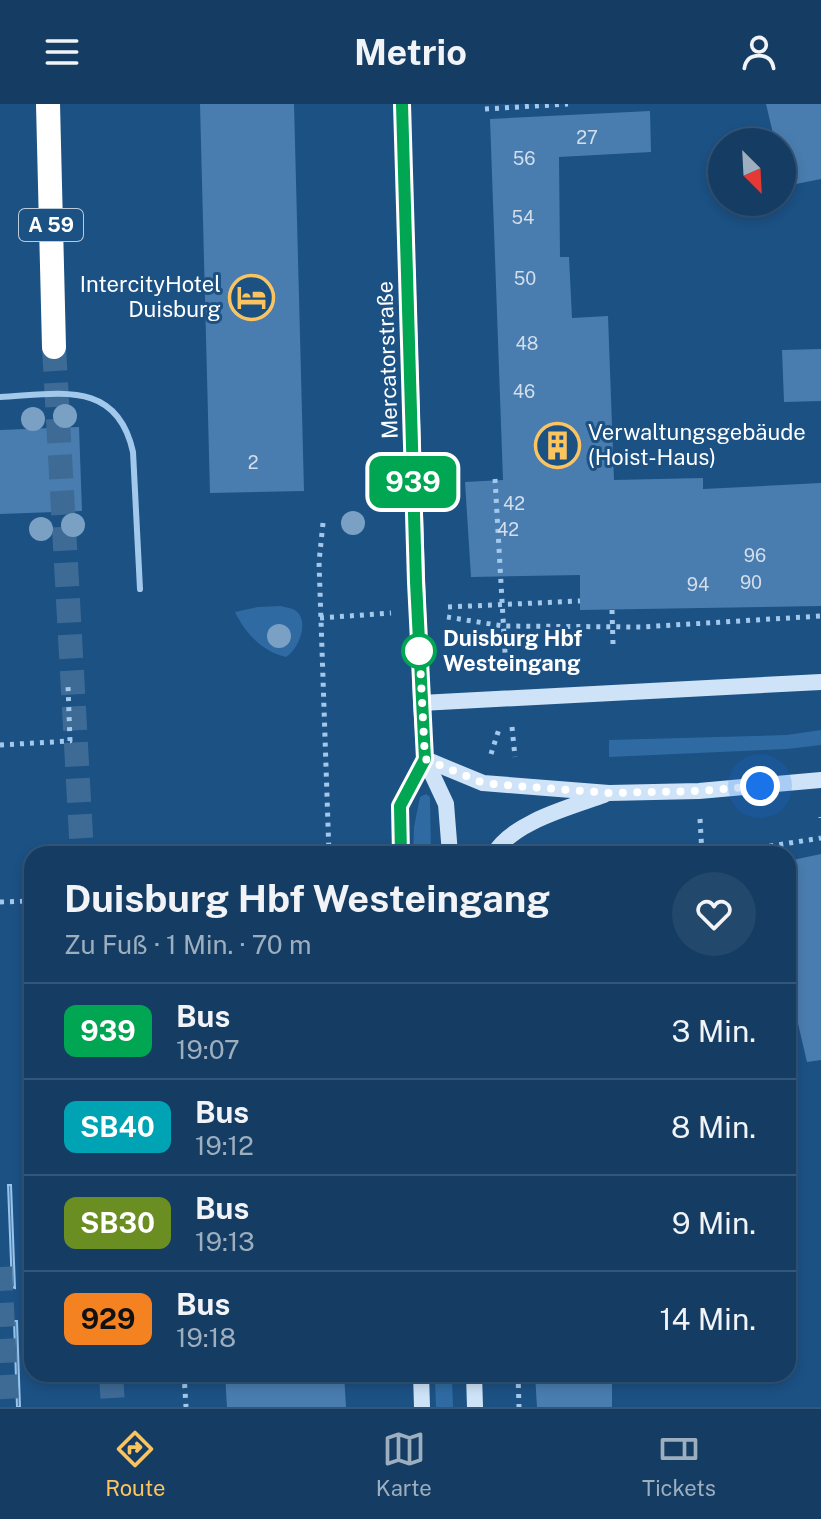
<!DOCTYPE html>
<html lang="de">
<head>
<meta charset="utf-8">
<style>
  :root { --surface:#153d63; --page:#22486c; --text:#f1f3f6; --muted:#9daebe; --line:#345678; --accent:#fcc45f }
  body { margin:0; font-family:"Public Sans",sans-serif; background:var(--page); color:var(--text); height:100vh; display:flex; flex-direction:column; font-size:30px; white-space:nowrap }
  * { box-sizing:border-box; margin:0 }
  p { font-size:26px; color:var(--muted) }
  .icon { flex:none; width:44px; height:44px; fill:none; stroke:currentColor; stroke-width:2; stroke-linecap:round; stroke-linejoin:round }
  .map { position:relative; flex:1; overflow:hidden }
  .sheet { position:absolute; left:24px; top:742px; width:772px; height:536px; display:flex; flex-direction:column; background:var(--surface); border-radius:24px; box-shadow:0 4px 12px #0003,0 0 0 2px var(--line) }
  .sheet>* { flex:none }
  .badge { padding:0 16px; border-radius:12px; font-size:28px; line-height:52px }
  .needle { width:52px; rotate:156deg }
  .tools { position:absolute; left:708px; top:24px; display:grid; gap:16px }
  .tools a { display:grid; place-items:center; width:88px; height:88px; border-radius:50%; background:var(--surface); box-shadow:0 4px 12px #0003,0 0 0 2px var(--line); font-size:40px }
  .you { position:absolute; width:40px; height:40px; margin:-20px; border:6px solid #fff; border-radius:50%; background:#1a73e8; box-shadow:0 0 0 12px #1a73e833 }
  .map>.badge { position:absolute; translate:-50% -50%; box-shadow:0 0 0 4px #fff }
  .round { display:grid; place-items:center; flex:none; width:84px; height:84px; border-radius:42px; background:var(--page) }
  .overview { display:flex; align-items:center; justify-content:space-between; height:136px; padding:0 40px }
  h1 { font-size:38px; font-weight:700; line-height:60px }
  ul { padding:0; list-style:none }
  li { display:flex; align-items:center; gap:24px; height:96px; padding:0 40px; border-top:2px solid var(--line) }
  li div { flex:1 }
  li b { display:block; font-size:30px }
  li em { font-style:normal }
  li .badge { min-width:88px; font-weight:700; text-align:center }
  header { display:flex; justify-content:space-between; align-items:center; height:104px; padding:0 40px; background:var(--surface); font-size:36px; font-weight:700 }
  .tab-bar { display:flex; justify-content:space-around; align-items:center; height:112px; border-top:2px solid var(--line); background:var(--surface); font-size:22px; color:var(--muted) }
  .tab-bar a { display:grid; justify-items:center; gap:4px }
  .tab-bar .current { color:var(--accent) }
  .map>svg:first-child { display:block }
  .green { fill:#2f6ba2 }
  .water { fill:#4c7399; stroke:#95c4ed; stroke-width:2 }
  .building { fill:#497daf }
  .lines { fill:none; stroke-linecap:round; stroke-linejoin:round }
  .highway-tunnel { stroke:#3e6b96; stroke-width:24; stroke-dasharray:24 12; stroke-linecap:butt }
  .path { stroke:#a2c8eb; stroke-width:5; stroke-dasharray:4 6; stroke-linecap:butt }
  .lane { stroke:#a2c8eb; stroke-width:6 }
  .secondary { stroke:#cee3f8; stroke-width:16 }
  .highway { stroke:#fff; stroke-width:24 }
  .tree { fill:#7aa0c4 }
  .line-casing { stroke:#fff; stroke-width:18 }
  .line { stroke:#00a651; stroke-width:12 }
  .walk { stroke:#fff; stroke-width:8; stroke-dasharray:0 14.4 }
  .stop-dot { fill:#fff; stroke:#00a651; stroke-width:4 }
  .labels { text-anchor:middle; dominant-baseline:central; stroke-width:6; stroke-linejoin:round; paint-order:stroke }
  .number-label { font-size:18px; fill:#d2deeb }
  .shield { fill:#1c5184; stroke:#bbcbda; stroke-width:2 }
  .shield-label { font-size:20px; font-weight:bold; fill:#fff }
  .poi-label { font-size:22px; fill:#fff; stroke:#1c5184; text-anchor:end }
  .street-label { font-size:22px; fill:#fff; stroke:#1c5184 }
  .stop-label { font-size:22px; font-weight:bold; fill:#fff; stroke:#1c5184; text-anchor:start }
</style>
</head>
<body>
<header><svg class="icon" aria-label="menu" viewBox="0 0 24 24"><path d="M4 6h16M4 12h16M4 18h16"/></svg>Metrio<svg class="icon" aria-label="person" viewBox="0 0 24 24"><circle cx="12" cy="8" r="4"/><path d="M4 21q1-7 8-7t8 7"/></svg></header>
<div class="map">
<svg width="821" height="1303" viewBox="0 0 821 1303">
  <rect width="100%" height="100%" fill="#1c5184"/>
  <g class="green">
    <path d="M281,502c6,2 14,2 18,8 9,13 -2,36 -13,43 -23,-5 -41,-24 -51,-45l23,-5z"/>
    <path d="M821,626v15l-34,4 -178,8v-17l178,-5z"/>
    <path d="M426,690l4,3 1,57h-18l1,-27 6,-30z"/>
    <path d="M452,1275l1,28h-17l-1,-27z"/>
  </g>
  <g class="water">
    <path d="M8,1081h3l4,103 -3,-1z"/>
    <path d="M14,1217h3l3,86h-3z"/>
  </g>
  <g class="building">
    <path d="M200,0h94l10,387 -94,2z"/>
    <path d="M766,0h55v75l-35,7 -4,-17v-27h-7z"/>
    <path d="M650,7l1,41 -92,5 1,100h9l3,61 36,-2 6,164 89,-2v11l118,-6v123l-241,4v-35l-109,2 -6,-95 38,-2 -13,-361z"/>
    <path d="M821,245v52l-37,1 -2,-52z"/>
    <path d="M79,323l3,84 -82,3v-84z"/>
    <path d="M821,750v206l-14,2 -19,-81v-120z"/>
    <path d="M225,1270h119l2,33h-119z"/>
    <path d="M535,1270h77v33h-75z"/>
  </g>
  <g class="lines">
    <g class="highway-tunnel">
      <path d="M54,243l28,507"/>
      <path d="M0,1163l7,140"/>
      <path d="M111,1270l2,33"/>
    </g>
    <g class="path">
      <path d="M485,5l83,-5"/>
      <path d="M495,375l11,191"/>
      <path d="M323,419l-4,39 10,292"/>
      <path d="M448,503l132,-6"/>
      <path d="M612,506l1,34"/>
      <path d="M447,513l56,9 138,1 180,-11"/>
      <path d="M320,514l71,-5"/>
      <path d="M512,623l3,30"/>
      <path d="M0,641l70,-4 -2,-55"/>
      <path d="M491,650l8,-25"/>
      <path d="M821,713v1"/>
      <path d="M700,715l2,35"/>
      <path d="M720,750l101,-16"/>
      <path d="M0,798l32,-1"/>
      <path d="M184,1270l2,33"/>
      <path d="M518,1270l1,33"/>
    </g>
    <path class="lane" d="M0,293c59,-3 117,-18 133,55l7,137"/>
    <g class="secondary">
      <path d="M402,0l19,599 4,56 21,45 4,50"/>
      <path d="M421,599l400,-21"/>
      <path d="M425,655l58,24 126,10 90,-2 122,-11"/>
      <path d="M401,750l-1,-48 25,-47"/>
      <path d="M494,750c18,-32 77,-47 110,-59"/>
      <path d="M421,1270l1,33"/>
      <path d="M474,1270l1,33"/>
    </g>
    <path class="highway" d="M48,0l6,243"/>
  </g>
  <g class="tree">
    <circle cx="65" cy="312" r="12"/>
    <circle cx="33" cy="315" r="12"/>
    <circle cx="353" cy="419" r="12"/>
    <circle cx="73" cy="421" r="12"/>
    <circle cx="41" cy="425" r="12"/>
    <circle cx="279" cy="532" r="12"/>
  </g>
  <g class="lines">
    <defs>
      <path id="line" d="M401,750l-1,-48 25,-47 -9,-177 -14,-478"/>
    </defs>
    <use href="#line" class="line-casing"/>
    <use href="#line" class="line"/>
    <path class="walk" d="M419,547v-10l6,118 58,24 34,3 92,7 90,-2 61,-5"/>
  </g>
  <defs>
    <symbol id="hotel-ring" viewBox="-11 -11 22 22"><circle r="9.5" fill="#1c5184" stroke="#fcc45f" stroke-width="1.5"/><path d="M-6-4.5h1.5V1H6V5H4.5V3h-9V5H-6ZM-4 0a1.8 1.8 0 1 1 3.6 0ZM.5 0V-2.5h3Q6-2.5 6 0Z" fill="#fcc45f"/></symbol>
    <symbol id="building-ring" viewBox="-11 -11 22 22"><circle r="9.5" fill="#1c5184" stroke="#fcc45f" stroke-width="1.5"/><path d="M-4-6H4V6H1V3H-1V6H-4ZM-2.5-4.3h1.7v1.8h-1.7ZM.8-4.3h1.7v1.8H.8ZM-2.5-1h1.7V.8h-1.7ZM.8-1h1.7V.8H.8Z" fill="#fcc45f"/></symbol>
  </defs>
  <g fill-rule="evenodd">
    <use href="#hotel-ring" x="226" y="168" width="51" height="51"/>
    <use href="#building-ring" x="532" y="316" width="51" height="51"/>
  </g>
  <circle class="stop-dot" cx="419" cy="547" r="16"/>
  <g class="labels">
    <g class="number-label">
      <text x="587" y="33">27</text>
      <text x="524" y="54">56</text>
      <text x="523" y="113">54</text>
      <text x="525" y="174">50</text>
      <text x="527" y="239">48</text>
      <text x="524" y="287">46</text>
      <text x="253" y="358">2</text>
      <text x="514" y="399">42</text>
      <text x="508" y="425">42</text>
      <text x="755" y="451">96</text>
      <text x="751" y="478">90</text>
      <text x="698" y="480">94</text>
    </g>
    <rect class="shield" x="19" y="105" width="64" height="32" rx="6"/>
    <g class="shield-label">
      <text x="51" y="121">A 59</text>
    </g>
    <g class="poi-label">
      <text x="221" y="180">IntercityHotel<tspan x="221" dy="25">Duisburg</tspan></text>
      <text x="588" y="328" text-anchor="start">Verwaltungsgebäude<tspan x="588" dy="25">(Hoist-Haus)</tspan></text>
    </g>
    <g class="street-label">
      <text transform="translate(387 256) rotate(-92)">Mercatorstraße</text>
    </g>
    <g class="stop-label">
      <text x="443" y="534">Duisburg Hbf<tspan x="443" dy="25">Westeingang</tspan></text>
    </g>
  </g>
</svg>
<div class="tools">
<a><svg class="needle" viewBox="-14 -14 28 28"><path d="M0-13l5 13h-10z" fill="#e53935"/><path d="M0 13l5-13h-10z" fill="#9daebe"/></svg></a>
</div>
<div class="you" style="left:760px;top:682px"></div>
<b class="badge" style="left:413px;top:378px;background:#00a651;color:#fff">939</b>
<section class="sheet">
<div class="overview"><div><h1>Duisburg Hbf Westeingang</h1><p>Zu Fuß · 1 Min. · 70 m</p></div><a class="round"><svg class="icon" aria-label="heart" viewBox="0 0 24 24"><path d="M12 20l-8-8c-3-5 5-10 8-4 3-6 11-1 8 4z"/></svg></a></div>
<ul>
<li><span class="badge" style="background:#00a651;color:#fff">939</span><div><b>Bus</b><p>19:07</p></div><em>3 Min.</em></li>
<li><span class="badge" style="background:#00a3b4;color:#fff">SB40</span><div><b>Bus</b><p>19:12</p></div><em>8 Min.</em></li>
<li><span class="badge" style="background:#6b8e23;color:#fff">SB30</span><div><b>Bus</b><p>19:13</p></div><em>9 Min.</em></li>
<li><span class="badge" style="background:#f58220;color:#111">929</span><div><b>Bus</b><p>19:18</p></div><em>14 Min.</em></li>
</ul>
</section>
</div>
<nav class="tab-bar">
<a class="current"><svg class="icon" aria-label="directions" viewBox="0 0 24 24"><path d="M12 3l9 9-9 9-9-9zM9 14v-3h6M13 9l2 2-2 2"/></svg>Route</a>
<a><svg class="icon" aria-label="map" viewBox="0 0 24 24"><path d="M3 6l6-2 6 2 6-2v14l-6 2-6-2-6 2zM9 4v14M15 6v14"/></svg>Karte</a>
<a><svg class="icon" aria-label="tickets" viewBox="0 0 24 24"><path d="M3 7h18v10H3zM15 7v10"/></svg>Tickets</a>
</nav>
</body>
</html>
